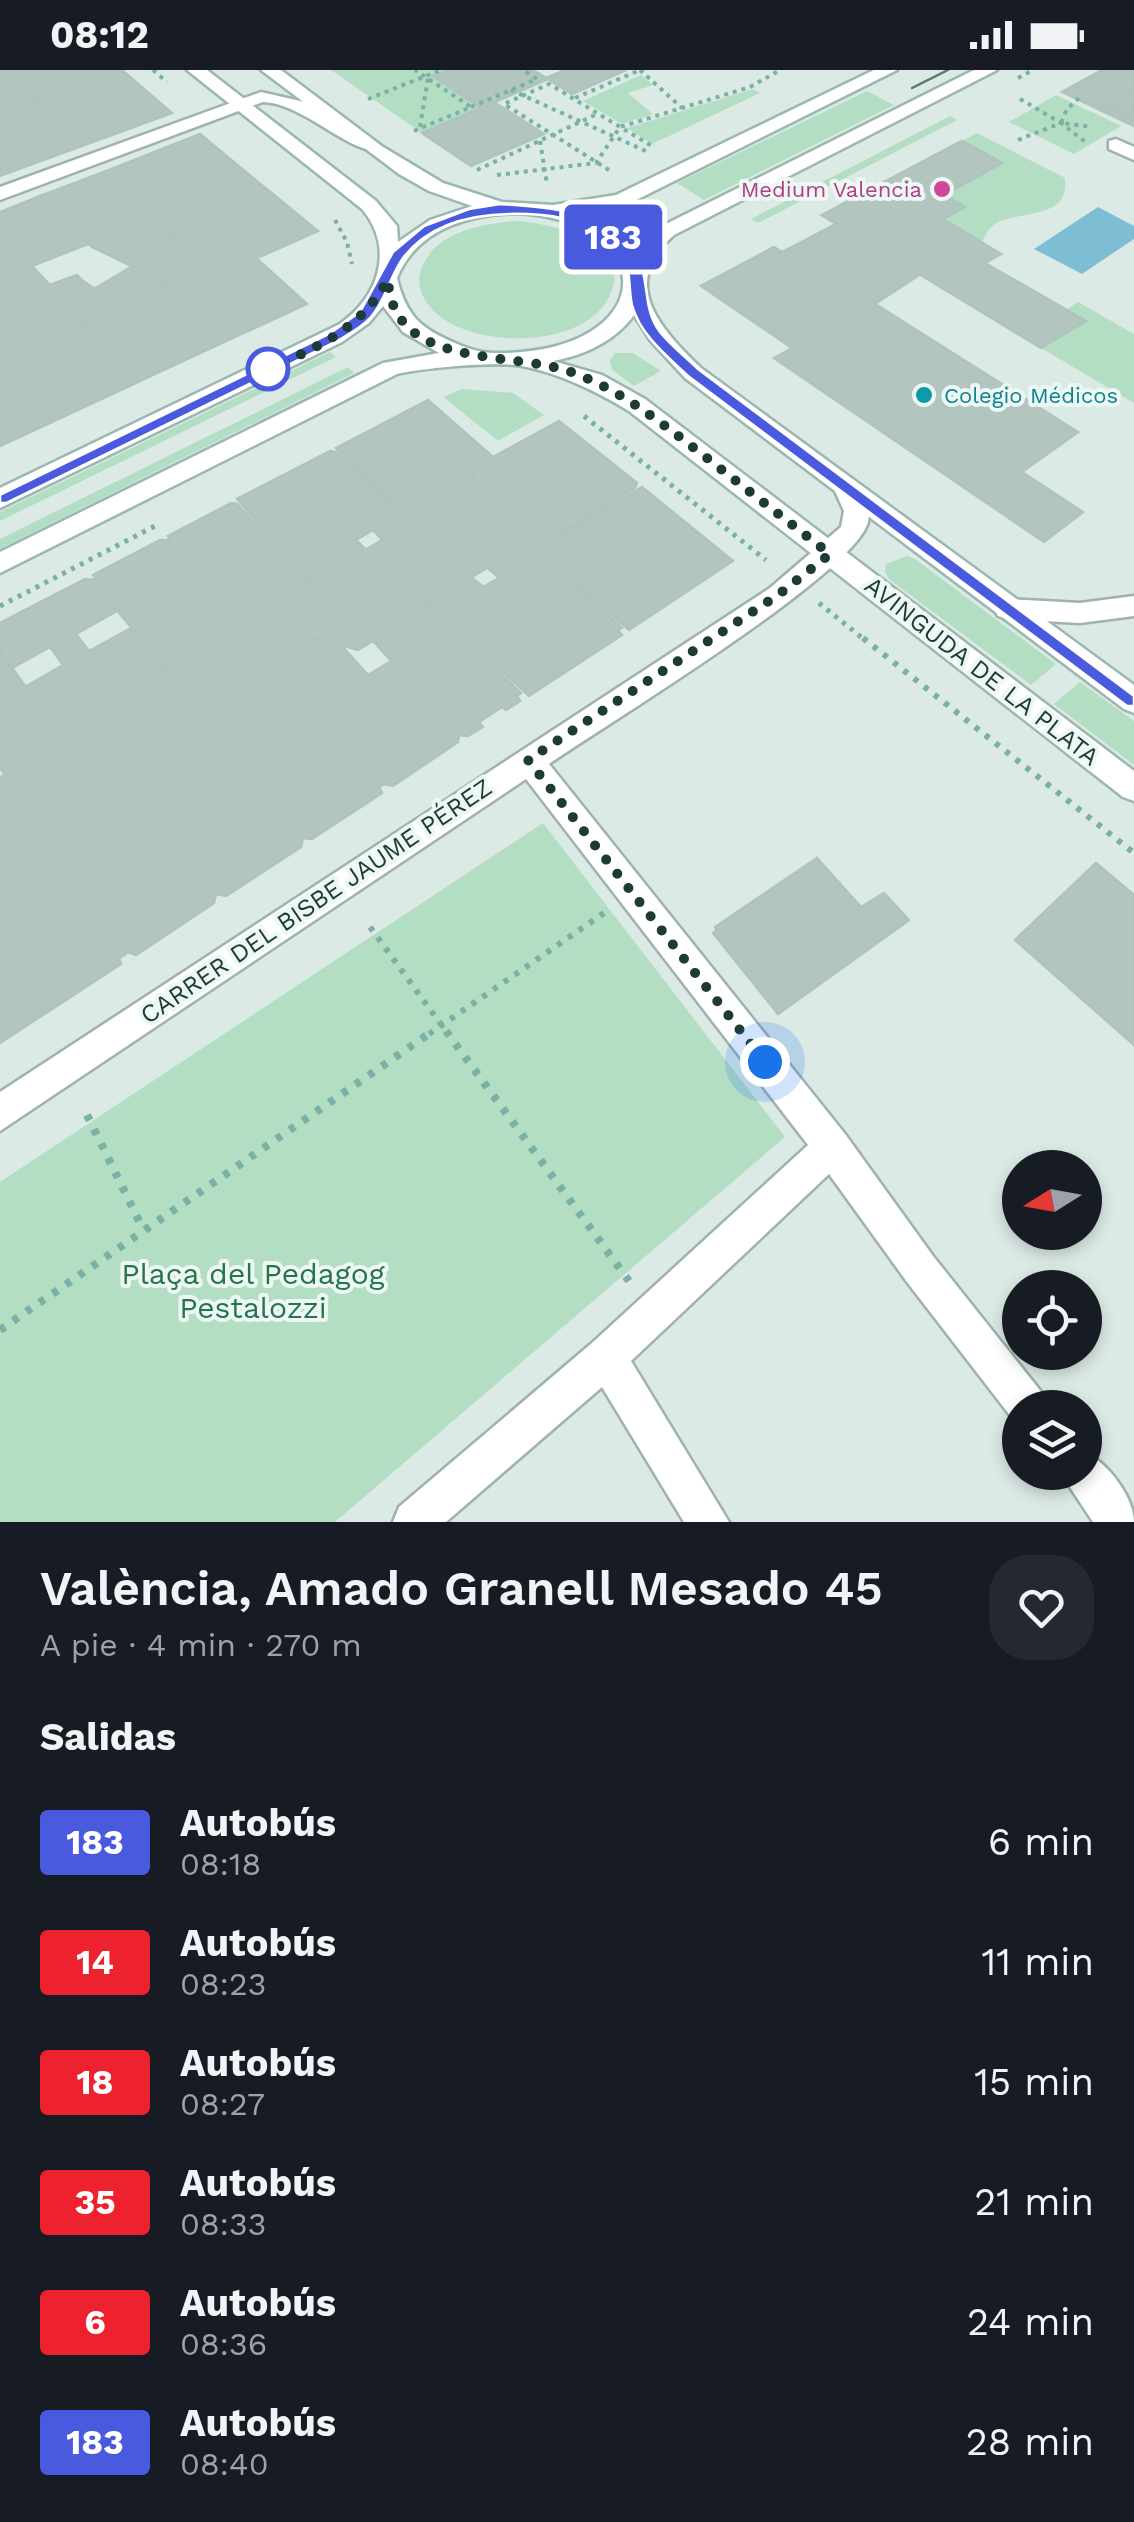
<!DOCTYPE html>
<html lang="es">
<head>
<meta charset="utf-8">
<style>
  :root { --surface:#171b24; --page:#242831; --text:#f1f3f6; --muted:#9ea1a6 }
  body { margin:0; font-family:"Work Sans",sans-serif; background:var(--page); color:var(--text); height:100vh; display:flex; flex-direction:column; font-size:38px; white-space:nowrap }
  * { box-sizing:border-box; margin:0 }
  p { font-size:32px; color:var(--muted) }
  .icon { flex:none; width:55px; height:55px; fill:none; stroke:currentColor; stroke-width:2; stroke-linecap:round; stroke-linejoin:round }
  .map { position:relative; height:1452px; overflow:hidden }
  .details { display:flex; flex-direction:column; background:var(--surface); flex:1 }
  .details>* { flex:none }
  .badge { padding:0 20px; border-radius:8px; font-size:35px; line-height:65px }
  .needle { width:65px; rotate:259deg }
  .controls { position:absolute; left:1002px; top:1080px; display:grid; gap:20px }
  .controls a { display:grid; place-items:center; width:100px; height:100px; border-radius:50%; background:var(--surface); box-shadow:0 5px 15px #0003; font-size:50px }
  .you { position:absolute; width:50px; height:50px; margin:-25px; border:8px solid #fff; border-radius:50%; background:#1a73e8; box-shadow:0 0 0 15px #1a73e833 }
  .map>.badge { position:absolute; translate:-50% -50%; box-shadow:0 0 0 5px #fff }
  h2 { padding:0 40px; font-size:38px; line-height:90px }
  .round { display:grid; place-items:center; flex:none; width:105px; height:105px; border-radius:40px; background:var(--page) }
  .summary { display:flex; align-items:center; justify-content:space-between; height:170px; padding:0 40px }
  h1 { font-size:48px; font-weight:600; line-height:75px }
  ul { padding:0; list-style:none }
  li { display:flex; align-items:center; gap:30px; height:120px; padding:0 40px }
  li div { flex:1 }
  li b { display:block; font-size:38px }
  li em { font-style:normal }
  li .badge { min-width:110px; font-weight:700; text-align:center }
  .status { display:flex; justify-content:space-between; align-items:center; height:70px; padding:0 50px; background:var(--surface); direction:ltr }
  .status svg { height:28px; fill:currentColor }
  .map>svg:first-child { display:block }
  .green { fill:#b3dec3 }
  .water { fill:#7ebed5 }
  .building { fill:#b2c5bf; stroke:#aec4be; stroke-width:2.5 }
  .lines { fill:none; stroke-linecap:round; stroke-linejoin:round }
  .street-casing { stroke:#9fb2ae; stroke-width:5 }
  .secondary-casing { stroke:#9bb7b0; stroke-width:5 }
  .path-far3 { stroke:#7ab1a6; stroke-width:4; stroke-dasharray:4 5; stroke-linecap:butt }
  .path-far2 { stroke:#7ab1a6; stroke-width:5; stroke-dasharray:4 6; stroke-linecap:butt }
  .path-far1 { stroke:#7ab1a6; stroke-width:6; stroke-dasharray:5 8; stroke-linecap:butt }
  .path { stroke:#7ab1a6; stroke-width:8; stroke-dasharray:6 10; stroke-linecap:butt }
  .street { fill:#fff; fill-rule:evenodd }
  .secondary { fill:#fff; fill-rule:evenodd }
  .tram { stroke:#577772; stroke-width:2.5 }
  .line { fill:#495adf; stroke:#fff; stroke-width:2.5 }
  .walk { stroke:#1d3a36; stroke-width:10; stroke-dasharray:0 18 }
  .hotel-dot { fill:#d1479c; stroke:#edf7f3; stroke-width:4 }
  .stop-dot { fill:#fff; stroke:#495adf; stroke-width:5 }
  .culture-dot { fill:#0f9aa8; stroke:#edf7f3; stroke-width:4 }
  .labels { text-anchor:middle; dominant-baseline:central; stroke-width:8; stroke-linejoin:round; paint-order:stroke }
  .far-hotel-label { font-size:22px; fill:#b23c85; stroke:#edf7f3; text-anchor:end }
  .far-culture-label { font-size:22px; fill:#0d838f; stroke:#edf7f3; text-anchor:start }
  .street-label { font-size:25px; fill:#1d3a36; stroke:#edf7f3 }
  .near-park-label { font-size:30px; fill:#24744c; stroke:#edf7f3 }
</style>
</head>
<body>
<div class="status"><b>08:12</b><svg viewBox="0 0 49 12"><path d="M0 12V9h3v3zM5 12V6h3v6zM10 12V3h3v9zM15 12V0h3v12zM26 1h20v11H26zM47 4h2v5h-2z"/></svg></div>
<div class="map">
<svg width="1134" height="1452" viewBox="0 0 1134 1452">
  <rect width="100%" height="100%" fill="#dceae6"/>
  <g class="green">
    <path d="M331,0h118l-15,7 47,31 -59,25z"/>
    <path d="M641,5l12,10 -25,8 25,21 -31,10 -39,-23z"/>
    <path d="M753,19l7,4 -108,51 -25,-16z"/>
    <path d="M867,21l27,14 -190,95 -27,-17z"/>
    <path d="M1056,25l65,31 -47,28 -65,-32z"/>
    <path d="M950,46l7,4 -199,103 -7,-4z"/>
    <path d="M977,63l88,45c5,42 -44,32 -68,45 -8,4 -11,12 -15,19l-39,-23 21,-12 -20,-12 57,-32 -39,-22z"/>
    <path d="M516,151c36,2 123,22 92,78 -27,50 -135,50 -173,13 -13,-12 -21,-29 -12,-47 15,-34 60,-41 93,-44z"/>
    <path d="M1078,232l56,32v69l-93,-55 44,-26 -19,-12z"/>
    <path d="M330,282l6,5 -336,164v-9z"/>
    <path d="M615,283h18l28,18 -27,15 -22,-16 -2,-10z"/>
    <path d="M348,297l6,6 -354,176v-10z"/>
    <path d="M462,319l51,4 31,22 -46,26 -55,-44z"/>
    <path d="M907,486l8,3 141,105 -25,21 -141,-105 -5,-8 1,-8z"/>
    <path d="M1080,612l54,39v44l-80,-61z"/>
    <path d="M543,753l242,314 -450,385h-335v-340z"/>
  </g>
  <path class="water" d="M1098,137l36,19v13l-52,35 -48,-25z"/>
  <g class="building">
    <path d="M0,0h7l33,31 -40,14z"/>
    <path d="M7,0h108l-79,27z"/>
    <path d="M115,0h7l50,43 -172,63v-61l40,-14 -4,-4z"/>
    <path d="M449,0h84l15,9 -67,29 -48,-32z"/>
    <path d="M565,0h61l-54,24 -26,-16z"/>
    <path d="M1102,0h32v56l-72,-34z"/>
    <path d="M1125,0l9,4v47l-65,-31 18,-10 12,5z"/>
    <path d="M1134,23l-2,22 -21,-9z"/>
    <path d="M494,32l50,32 -73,32 -49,-33z"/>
    <path d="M200,64l53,44 -96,40 -53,-46z"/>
    <path d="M962,71l40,22 -58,32 21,12 -22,12 58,35 -16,9 101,58 -45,27 -219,-133z"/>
    <path d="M962,71l40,22 -141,76 -39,-24z"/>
    <path d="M104,102l53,46 19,18 -57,24 -27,-13 -52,-51z"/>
    <path d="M253,108l21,17 -98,41 -19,-18z"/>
    <path d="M274,125l44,36 -81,36 -22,-1 -44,19 -52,-25z"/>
    <path d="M40,126l48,48 -56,22 18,19 27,-10 6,6 -83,35v-104z"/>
    <path d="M836,154l25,15 58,36 -44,29 -87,-55z"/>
    <path d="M774,177l8,5 6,-3 290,183 -56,40 61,40 -39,30 -270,-184 18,-10 -91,-62z"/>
    <path d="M256,188l51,46 -59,27 -58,-55 25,-10 22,1z"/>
    <path d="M133,196l38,19 -50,21 -27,-17z"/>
    <path d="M190,206l58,55 -108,50 -56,-59z"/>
    <path d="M83,211l38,25 -121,53v-43z"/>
    <path d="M84,252l56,59 -140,65v-87z"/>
    <path d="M428,330l65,57 -1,5 -21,12 3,3 -10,16 -53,31 -75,-76z"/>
    <path d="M559,351l78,62 -2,5 -103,63 -8,-5 -96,57 3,3 -73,44 -113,-31 219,-126 10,-16 -3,-3 21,-12 1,-5z"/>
    <path d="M330,381l6,1 75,72 -29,16 -9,-10 -17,10 10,10 -56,32 -73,-83z"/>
    <path d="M642,417l91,74 -104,69 -94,-80z"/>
    <path d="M231,433l6,1 73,78 -70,40 -73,-82 3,-2 -2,-2z"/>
    <path d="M160,470h7l73,82 -77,44 -71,-86 4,-2 -3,-3z"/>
    <path d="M524,476l11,4 87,78 -4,2 4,5 -93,61 -101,-93 43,-26 12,10 16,-9 -12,-11z"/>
    <path d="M85,509l7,1 25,31 -41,23 13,17 42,-23 55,67 -110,64 -51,-72 38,-22 -13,-18 -38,21 -12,-18v-27z"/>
    <path d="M431,536l90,87 -4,3 3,5 -14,9 -4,-3 -23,15 4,5 -15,9 -9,-1 -86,-94z"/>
    <path d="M245,549l97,27 26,29 23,-14 68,74 -1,7 -65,44 -9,-2 -144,-162z"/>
    <path d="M240,552l144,162 -5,3 3,6 -70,46 -9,-1 -140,-172z"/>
    <path d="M0,580l38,55 -38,21z"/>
    <path d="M186,625l117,143 -2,9 -75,49 -10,-2 -112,-151z"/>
    <path d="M38,635l38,54 28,-16 112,151 -2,9 -78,52 -8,-3 -4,3 -124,-187v-42z"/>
    <path d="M5,705l47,72 -52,31v-101z"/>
    <path d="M52,777l72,108 -5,3 2,6 -121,79v-165z"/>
    <path d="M817,788l44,49 23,-14 25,27 -131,94 -65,-81 4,-3 -2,-3z"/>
    <path d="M1096,793l38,32v150l-119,-105z"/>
  </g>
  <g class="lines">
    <defs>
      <g id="street">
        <path d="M261,22l48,11 72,43 -2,4c-28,5 -76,-47 -116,-48l-263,98v-13z"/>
        <path d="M1116,69l18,8v13l-25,-11v-8z"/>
        <path d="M846,410l9,3c8,13 18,26 12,42 -21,54 -258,198 -318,239l296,370 88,122 110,138 6,14h-29v16l-5,-2 -108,-140 -78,-108 -198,187 98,161h-45l-82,-135 -156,135h-53l6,-15 193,-164 216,-198 -282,-366 -526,352v-39l770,-504 71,-61 3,-16 -10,-22z"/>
        <path d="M1134,526v20l-54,7 -73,-4 -9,-3 -4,-7 4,-7 9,-3 73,4z"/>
        <path d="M1085,1383c23,9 49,45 49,69h-41l-33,-50h25z"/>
      </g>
      <path id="secondary" d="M187,0h20l169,131 21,25 1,16 32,-22 42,-14 -43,-15 -30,-17 -138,-104h20l102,77 60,36 59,19 51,3 63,-10 258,-125h23l-269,134 -49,8 37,18 21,24 9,-15 14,-12 314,-157h23l-323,165c-56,49 -14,93 27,133l433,317v28l-10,-4 -439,-331 -35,-38 -16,-25c-19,26 -49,40 -81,46l49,14 43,24 489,372v30l-11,-4 -494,-386c-33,-20 -70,-38 -107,-45 -26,-5 -98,2 -125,8l-397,199v-21l383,-189 56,-10 -36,-21 -20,-26 -14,17 -27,19 -342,166v-20l338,-163c41,-27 57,-77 24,-116zM516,143c141,8 143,127 5,139 -24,2 -39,2 -59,-6 -39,-16 -55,-27 -65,-68 20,-49 71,-63 119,-65z"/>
    </defs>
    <use href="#street" class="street-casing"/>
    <use href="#secondary" class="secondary-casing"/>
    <g class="path-far3">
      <path d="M153,0l14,12"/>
      <path d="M640,0l42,38"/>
      <path d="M1018,8l15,-8"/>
      <path d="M511,20l137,62"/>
      <path d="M575,28l65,-28"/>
      <path d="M1079,28l-12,11 -6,14 31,4"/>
      <path d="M368,29l73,-29"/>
      <path d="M1020,29l41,24"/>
      <path d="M471,37l66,-28 -14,-9"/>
      <path d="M420,57l8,-49"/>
      <path d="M414,61l57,-24 -56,-37"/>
      <path d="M1018,70l43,-17 27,21"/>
      <path d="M540,71l7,43"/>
      <path d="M477,100l120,-56"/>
      <path d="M609,100l-105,-66 45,-20 106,64"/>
      <path d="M497,105l99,-12 24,-36 130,-40 30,-17"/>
      <path d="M335,150l12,22 5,22"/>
    </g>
    <g class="path-far2">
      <path d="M584,346l182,144"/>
      <path d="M819,533l47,38"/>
      <path d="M0,536l159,-82"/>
    </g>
    <g class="path-far1">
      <path d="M863,568l271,215"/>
      <path d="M370,857l78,107"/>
      <path d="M429,964l175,-121"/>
    </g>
    <g class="path">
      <path d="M446,961l183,250"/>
      <path d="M87,1045l56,114"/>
      <path d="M0,1260l433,-299"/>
    </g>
    <use href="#street" class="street"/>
    <use href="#secondary" class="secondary"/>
    <path class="tram" d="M912,18l36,-18"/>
  </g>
  <path class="line" d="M500,134c46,3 124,7 141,61 8,23 3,46 19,67 10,13 26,25 38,37l436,327v10h-7l-439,-330c-21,-20 -48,-41 -56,-71 -4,-17 0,-36 -11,-51 -15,-23 -53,-37 -79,-39 -49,-4 -107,0 -139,43 -13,18 -18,44 -33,60 -8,9 -21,16 -31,22l-333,163h-6v-8l329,-161 31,-22 33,-60 31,-26 45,-17z"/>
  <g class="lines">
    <path class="walk" d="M268,299c46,-20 93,-39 120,-90 4,90 120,72 180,92 52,18 92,51 135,84 42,33 84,66 127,99l-52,41 -250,165 237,302"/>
  </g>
  <circle class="hotel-dot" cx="942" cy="119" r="10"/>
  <circle class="stop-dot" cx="268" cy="299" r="20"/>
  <circle class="culture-dot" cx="924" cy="325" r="10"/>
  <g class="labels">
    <g class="far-hotel-label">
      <text x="922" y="119">Medium Valencia</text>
    </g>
    <g class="far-culture-label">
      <text x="944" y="325">Colegio Médicos</text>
    </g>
    <g class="street-label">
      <text transform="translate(982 601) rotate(38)">AVINGUDA DE LA PLATA</text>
      <text transform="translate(316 831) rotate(-34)">CARRER DEL BISBE JAUME PÉREZ</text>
    </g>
    <g class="near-park-label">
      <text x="253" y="1203">Plaça del Pedagog<tspan x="253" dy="34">Pestalozzi</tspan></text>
    </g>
  </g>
</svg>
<div class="controls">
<a><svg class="needle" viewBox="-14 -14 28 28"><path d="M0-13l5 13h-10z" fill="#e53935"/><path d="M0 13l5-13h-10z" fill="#9ea1a6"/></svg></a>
<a><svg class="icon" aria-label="locate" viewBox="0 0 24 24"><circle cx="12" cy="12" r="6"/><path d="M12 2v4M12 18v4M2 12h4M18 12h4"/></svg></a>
<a><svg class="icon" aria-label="layers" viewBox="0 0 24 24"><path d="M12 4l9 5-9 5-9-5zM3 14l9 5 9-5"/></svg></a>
</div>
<div class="you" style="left:765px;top:992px"></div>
<b class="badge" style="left:613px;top:167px;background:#495adf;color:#fff">183</b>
</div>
<section class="details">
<div class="summary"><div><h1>València, Amado Granell Mesado 45</h1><p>A pie · 4 min · 270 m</p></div><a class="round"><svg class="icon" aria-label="heart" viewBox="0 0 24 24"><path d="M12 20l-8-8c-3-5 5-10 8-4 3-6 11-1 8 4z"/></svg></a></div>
<h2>Salidas</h2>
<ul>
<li><span class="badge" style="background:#495adf;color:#fff">183</span><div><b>Autobús</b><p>08:18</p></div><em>6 min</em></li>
<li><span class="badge" style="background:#ed222e;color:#fff">14</span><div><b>Autobús</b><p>08:23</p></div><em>11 min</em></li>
<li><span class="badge" style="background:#ed222e;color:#fff">18</span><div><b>Autobús</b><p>08:27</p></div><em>15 min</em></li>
<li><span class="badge" style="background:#ed222e;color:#fff">35</span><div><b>Autobús</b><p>08:33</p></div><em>21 min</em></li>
<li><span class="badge" style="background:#ed222e;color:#fff">6</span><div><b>Autobús</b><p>08:36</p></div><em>24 min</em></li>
<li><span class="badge" style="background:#495adf;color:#fff">183</span><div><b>Autobús</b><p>08:40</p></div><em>28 min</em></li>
</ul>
</section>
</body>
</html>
